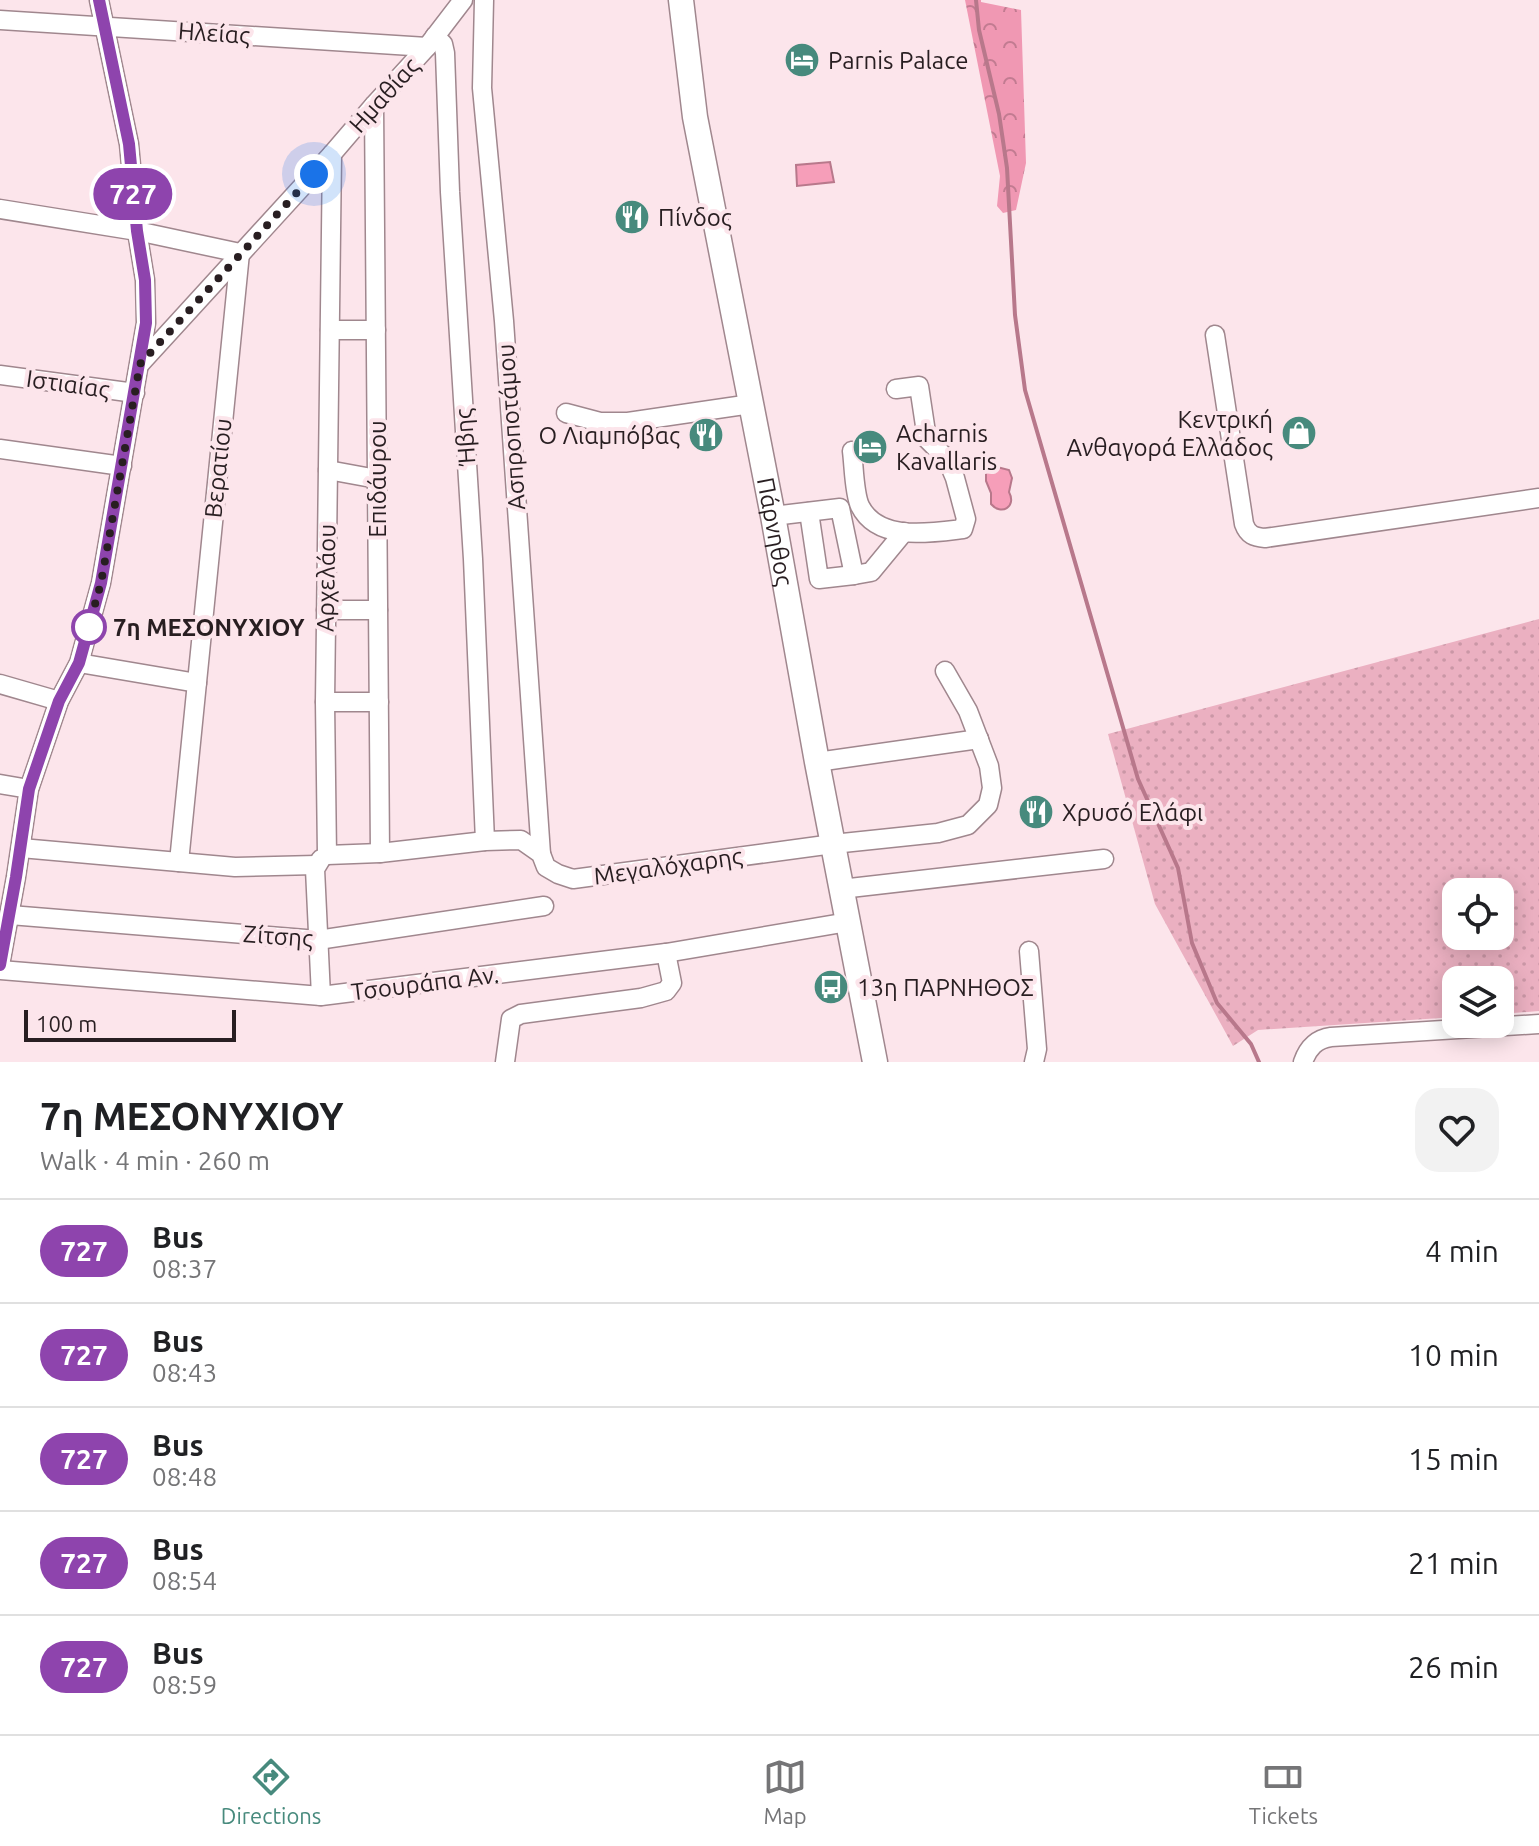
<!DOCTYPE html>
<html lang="en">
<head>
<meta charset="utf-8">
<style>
  :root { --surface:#fff; --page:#f2f2f2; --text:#202124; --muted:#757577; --line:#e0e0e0; --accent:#478a7d }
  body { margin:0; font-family:Ubuntu,sans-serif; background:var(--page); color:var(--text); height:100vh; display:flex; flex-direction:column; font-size:30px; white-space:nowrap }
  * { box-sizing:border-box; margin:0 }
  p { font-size:26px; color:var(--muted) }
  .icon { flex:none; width:44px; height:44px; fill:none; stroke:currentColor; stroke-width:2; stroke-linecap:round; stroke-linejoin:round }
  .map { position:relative; height:1062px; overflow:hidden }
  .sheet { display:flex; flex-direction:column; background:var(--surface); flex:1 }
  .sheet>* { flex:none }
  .badge { padding:0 16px; border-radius:26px; font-size:28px; line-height:52px }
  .buttons { position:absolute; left:1442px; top:878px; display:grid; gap:16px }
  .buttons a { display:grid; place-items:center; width:72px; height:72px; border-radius:16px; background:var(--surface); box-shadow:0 4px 20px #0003; font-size:40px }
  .scale { position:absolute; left:24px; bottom:20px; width:212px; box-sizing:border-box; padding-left:8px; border:4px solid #281e21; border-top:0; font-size:22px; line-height:28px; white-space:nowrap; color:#281e21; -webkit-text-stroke:6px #fce5eb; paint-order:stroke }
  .you { position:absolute; width:40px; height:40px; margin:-20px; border:6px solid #fff; border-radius:50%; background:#1a73e8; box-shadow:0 0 0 12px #1a73e833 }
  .map>.badge { position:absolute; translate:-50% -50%; box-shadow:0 0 0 4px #fff }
  .round { display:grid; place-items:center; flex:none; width:84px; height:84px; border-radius:24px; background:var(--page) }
  .summary { display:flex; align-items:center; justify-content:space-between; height:136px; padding:0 40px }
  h1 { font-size:38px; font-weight:700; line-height:60px }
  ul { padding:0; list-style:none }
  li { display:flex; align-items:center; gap:24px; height:104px; padding:0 40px; border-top:2px solid var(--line) }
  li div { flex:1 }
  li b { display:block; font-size:30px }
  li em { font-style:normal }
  li .badge { min-width:88px; font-weight:700; text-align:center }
  .tabs { display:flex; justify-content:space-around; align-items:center; height:112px; border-top:2px solid var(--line); background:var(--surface); font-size:22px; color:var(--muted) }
  .tabs a { display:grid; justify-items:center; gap:4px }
  .tabs .selected { color:var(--accent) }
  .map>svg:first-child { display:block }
  .grass { fill:url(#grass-dots); fill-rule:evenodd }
  .forest { fill:url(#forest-crowns) }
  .water { fill:#f69eb9; stroke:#b8788b; stroke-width:2 }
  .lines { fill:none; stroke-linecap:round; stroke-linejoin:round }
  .stream { stroke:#b8788b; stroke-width:4 }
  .minor-casing { stroke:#a0878e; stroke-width:21 }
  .major-casing { stroke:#a0878e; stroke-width:27 }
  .minor { stroke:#fff; stroke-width:18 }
  .major { stroke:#fff; stroke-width:24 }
  .line-casing { stroke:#fff; stroke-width:18 }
  .line { stroke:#8e44ad; stroke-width:12 }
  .walk { stroke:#281e21; stroke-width:8; stroke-dasharray:0 14.4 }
  .stop-dot { fill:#fff; stroke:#8e44ad; stroke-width:4 }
  .labels { text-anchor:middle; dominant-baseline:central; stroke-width:8; stroke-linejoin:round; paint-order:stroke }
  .street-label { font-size:24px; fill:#281e21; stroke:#fce5eb }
  .poi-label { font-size:24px; fill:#281e21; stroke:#fce5eb; text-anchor:start }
  .stop-label { font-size:24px; font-weight:bold; fill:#281e21; stroke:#fce5eb; text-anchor:start }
</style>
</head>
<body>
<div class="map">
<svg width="1539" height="1062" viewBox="0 0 1539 1062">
  <defs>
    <pattern id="grass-dots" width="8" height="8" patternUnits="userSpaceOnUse" patternTransform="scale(2)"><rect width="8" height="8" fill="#ebb0c1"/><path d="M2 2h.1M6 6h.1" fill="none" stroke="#ca97a6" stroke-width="1.8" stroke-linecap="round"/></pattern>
    <pattern id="forest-crowns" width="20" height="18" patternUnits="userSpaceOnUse" patternTransform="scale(2)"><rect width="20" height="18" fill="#f098b3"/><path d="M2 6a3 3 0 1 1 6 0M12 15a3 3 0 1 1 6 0" fill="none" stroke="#c27b91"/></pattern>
  </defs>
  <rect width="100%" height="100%" fill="#fce5eb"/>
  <path class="grass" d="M1539,619v392l-39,3v-34h-44v37l-198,13 -25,16 -78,-142 -47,-170zM1456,892h44v44h-44z"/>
  <path class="forest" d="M965,0h16v2l40,8 5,153 -10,47 -13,3 -6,-7 3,-30z"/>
  <g class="water">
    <path d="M830,162l4,20 -37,4 -1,-21z"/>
    <path d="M997,467l12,3 3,8 -3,14c8,15 -8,24 -18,12v-11l-5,-12v-9l5,-4z"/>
  </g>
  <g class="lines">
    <path class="stream" d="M976,0l3,30 20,84 8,54 8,147 10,75 113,389 40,89 14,75 25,60 34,41 8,18"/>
    <defs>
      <g id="minor">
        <path d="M484,0l-2,88 22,233 37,533"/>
        <path d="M0,20l427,27"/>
        <path d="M435,36l8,8 2,9 5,139 23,367 12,282"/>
        <path d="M374,105l6,748"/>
        <path d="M0,209l137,22 103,22 -61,609"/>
        <path d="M330,330h46"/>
        <path d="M1215,335l29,189c4,11 10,13 21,14l274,-40"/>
        <path d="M140,364l192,-210 42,-49 53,-58 36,-47"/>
        <path d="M0,375l135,18"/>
        <path d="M566,413l34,9h28l123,-18"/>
        <path d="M0,449l122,17"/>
        <path d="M852,451c2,15 2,42 8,55 18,36 70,27 103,23l3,-10 -11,-41 -8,-19 -20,-20 -8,-53 -23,3"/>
        <path d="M328,470l49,9"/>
        <path d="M809,512l10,67 35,-4"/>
        <path d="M773,516l67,-8 14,67 17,-3 33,-40"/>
        <path d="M326,610h52"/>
        <path d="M79,663l118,20"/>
        <path d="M0,684l59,17"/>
        <path d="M325,702h54"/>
        <path d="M817,762l162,-23"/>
        <path d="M0,784l29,5"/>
        <path d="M21,848l214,19 81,-2"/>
        <path d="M327,855l53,-2 105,-12 36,-1 20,14 5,13 12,7 15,5 260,-35 105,-11 30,-8 20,-20 4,-17 -3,-22 -21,-55 -23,-40"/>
        <path d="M327,855l-2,-153 7,-548"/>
        <path d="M841,889l263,-30"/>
        <path d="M10,915l308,25 226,-34"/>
        <path d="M1029,951l8,98 -3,13"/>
        <path d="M0,965l16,-88 13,-88 30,-88 20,-38 22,-80 45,-260 -1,-43 -8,-49 -8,-87 -30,-144"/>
        <path d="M0,970l321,26 345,-43 182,-31"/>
        <path d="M321,996l-6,-127 6,-10"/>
        <path d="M505,1062l6,-43 10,-5 120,-16 25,-7 6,-8 -6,-30"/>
        <path d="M1303,1062c5,-14 13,-23 28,-25l208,-13"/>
      </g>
      <g id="major">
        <path id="s1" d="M681,0l14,117 78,399 44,246 58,300"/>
      </g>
    </defs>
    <use href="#minor" class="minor-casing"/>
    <use href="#major" class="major-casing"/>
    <use href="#minor" class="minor"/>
    <use href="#major" class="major"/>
  </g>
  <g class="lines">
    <defs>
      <path id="line" d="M0,965l16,-88 13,-88 30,-88 20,-38 22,-80 45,-260 -1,-43 -8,-49 -8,-87 -30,-144"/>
    </defs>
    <use href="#line" class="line-casing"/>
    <use href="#line" class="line"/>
    <path class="walk" d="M89,627l-3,9 15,-53 39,-219 174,-190"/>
  </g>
  <defs>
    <symbol id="hotel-disc" viewBox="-11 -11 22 22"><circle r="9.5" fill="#478a7d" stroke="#fce5eb"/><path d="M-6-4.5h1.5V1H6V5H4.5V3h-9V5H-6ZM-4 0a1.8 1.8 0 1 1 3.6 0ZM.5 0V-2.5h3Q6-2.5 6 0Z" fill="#fff"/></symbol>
    <symbol id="restaurant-disc" viewBox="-11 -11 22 22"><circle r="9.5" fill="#478a7d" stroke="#fce5eb"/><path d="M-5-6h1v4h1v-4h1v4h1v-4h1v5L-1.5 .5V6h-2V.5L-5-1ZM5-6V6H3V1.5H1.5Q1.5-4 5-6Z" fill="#fff"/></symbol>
    <symbol id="shop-disc" viewBox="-11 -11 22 22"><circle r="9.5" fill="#478a7d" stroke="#fce5eb"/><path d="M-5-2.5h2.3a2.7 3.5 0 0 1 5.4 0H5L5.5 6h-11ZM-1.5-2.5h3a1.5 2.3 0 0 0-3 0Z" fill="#fff"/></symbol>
    <symbol id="bus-disc" viewBox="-11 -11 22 22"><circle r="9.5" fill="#478a7d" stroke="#fce5eb"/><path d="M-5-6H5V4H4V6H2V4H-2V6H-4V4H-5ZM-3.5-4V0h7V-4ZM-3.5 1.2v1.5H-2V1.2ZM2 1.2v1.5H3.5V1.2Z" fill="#fff"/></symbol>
  </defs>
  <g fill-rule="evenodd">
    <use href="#hotel-disc" x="782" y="40" width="40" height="40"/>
    <use href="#restaurant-disc" x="612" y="197" width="40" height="40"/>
    <use href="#shop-disc" x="1279" y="413" width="40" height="40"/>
    <use href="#restaurant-disc" x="686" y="415" width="40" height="40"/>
    <use href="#hotel-disc" x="850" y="427" width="40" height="40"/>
    <use href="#restaurant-disc" x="1016" y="792" width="40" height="40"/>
    <use href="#bus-disc" x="811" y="967" width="40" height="40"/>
  </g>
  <circle class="stop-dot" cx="89" cy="627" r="16"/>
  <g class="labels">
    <g class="street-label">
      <text transform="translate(214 33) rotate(4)">Ηλείας</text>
      <text transform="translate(384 95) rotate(-48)">Ημαθίας</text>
      <text transform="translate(68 384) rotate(8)">Ιστιαίας</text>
      <text transform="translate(511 427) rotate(-94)">Ασπροποτάμου</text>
      <text transform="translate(465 437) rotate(-94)">Ήβης</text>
      <text transform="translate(218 468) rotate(-84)">Βερατίου</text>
      <text transform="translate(377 479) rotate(-90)">Επιδάυρου</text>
      <text stroke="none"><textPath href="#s1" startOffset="540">Πάρνηθος</textPath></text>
      <text transform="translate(326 578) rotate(-89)">Αρχελάου</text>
      <text transform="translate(668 866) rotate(-8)">Μεγαλόχαρης</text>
      <text transform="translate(278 936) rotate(4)">Ζίτσης</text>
      <text transform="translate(425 983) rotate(-7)">Τσουράπα Αν.</text>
    </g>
    <g class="poi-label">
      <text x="828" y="60">Parnis Palace</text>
      <text x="658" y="217">Πίνδος</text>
      <text x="1273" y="419" text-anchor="end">Κεντρική<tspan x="1273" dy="28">Ανθαγορά Ελλάδος</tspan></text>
      <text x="896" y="433">Acharnis<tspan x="896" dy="28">Kavallaris</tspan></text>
      <text x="680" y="435" text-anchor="end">Ο Λιαμπόβας</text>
      <text x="1062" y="812">Χρυσό Ελάφι</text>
      <text x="857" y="987">13η ΠΑΡΝΗΘΟΣ</text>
    </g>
    <g class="stop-label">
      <text x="113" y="627">7η ΜΕΣΟΝΥΧΙΟΥ</text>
    </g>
  </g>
</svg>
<div class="buttons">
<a><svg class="icon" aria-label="locate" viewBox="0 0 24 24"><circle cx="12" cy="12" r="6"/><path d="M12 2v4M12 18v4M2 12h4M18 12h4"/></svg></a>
<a><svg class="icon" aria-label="layers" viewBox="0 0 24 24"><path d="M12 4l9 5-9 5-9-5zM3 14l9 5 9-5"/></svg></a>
</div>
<div class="scale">100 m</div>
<div class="you" style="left:314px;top:174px"></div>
<b class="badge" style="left:133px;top:194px;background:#8e44ad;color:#fff">727</b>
</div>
<section class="sheet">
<div class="summary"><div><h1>7η ΜΕΣΟΝΥΧΙΟΥ</h1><p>Walk · 4 min · 260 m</p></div><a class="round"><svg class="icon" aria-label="heart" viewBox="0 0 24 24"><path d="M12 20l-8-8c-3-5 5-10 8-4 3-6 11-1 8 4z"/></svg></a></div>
<ul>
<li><span class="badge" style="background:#8e44ad;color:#fff">727</span><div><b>Bus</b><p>08:37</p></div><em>4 min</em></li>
<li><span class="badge" style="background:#8e44ad;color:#fff">727</span><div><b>Bus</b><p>08:43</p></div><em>10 min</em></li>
<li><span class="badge" style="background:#8e44ad;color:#fff">727</span><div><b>Bus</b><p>08:48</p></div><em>15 min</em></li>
<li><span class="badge" style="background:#8e44ad;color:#fff">727</span><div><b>Bus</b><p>08:54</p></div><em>21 min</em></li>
<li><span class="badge" style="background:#8e44ad;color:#fff">727</span><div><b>Bus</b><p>08:59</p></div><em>26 min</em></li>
</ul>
</section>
<nav class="tabs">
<a class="selected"><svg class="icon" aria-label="directions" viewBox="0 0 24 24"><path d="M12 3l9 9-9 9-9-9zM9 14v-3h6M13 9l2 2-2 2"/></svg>Directions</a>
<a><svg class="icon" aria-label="map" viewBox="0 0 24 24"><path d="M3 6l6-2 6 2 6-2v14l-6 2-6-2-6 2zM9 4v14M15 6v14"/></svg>Map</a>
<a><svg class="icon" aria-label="tickets" viewBox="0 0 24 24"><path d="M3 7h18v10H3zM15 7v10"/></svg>Tickets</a>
</nav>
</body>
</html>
